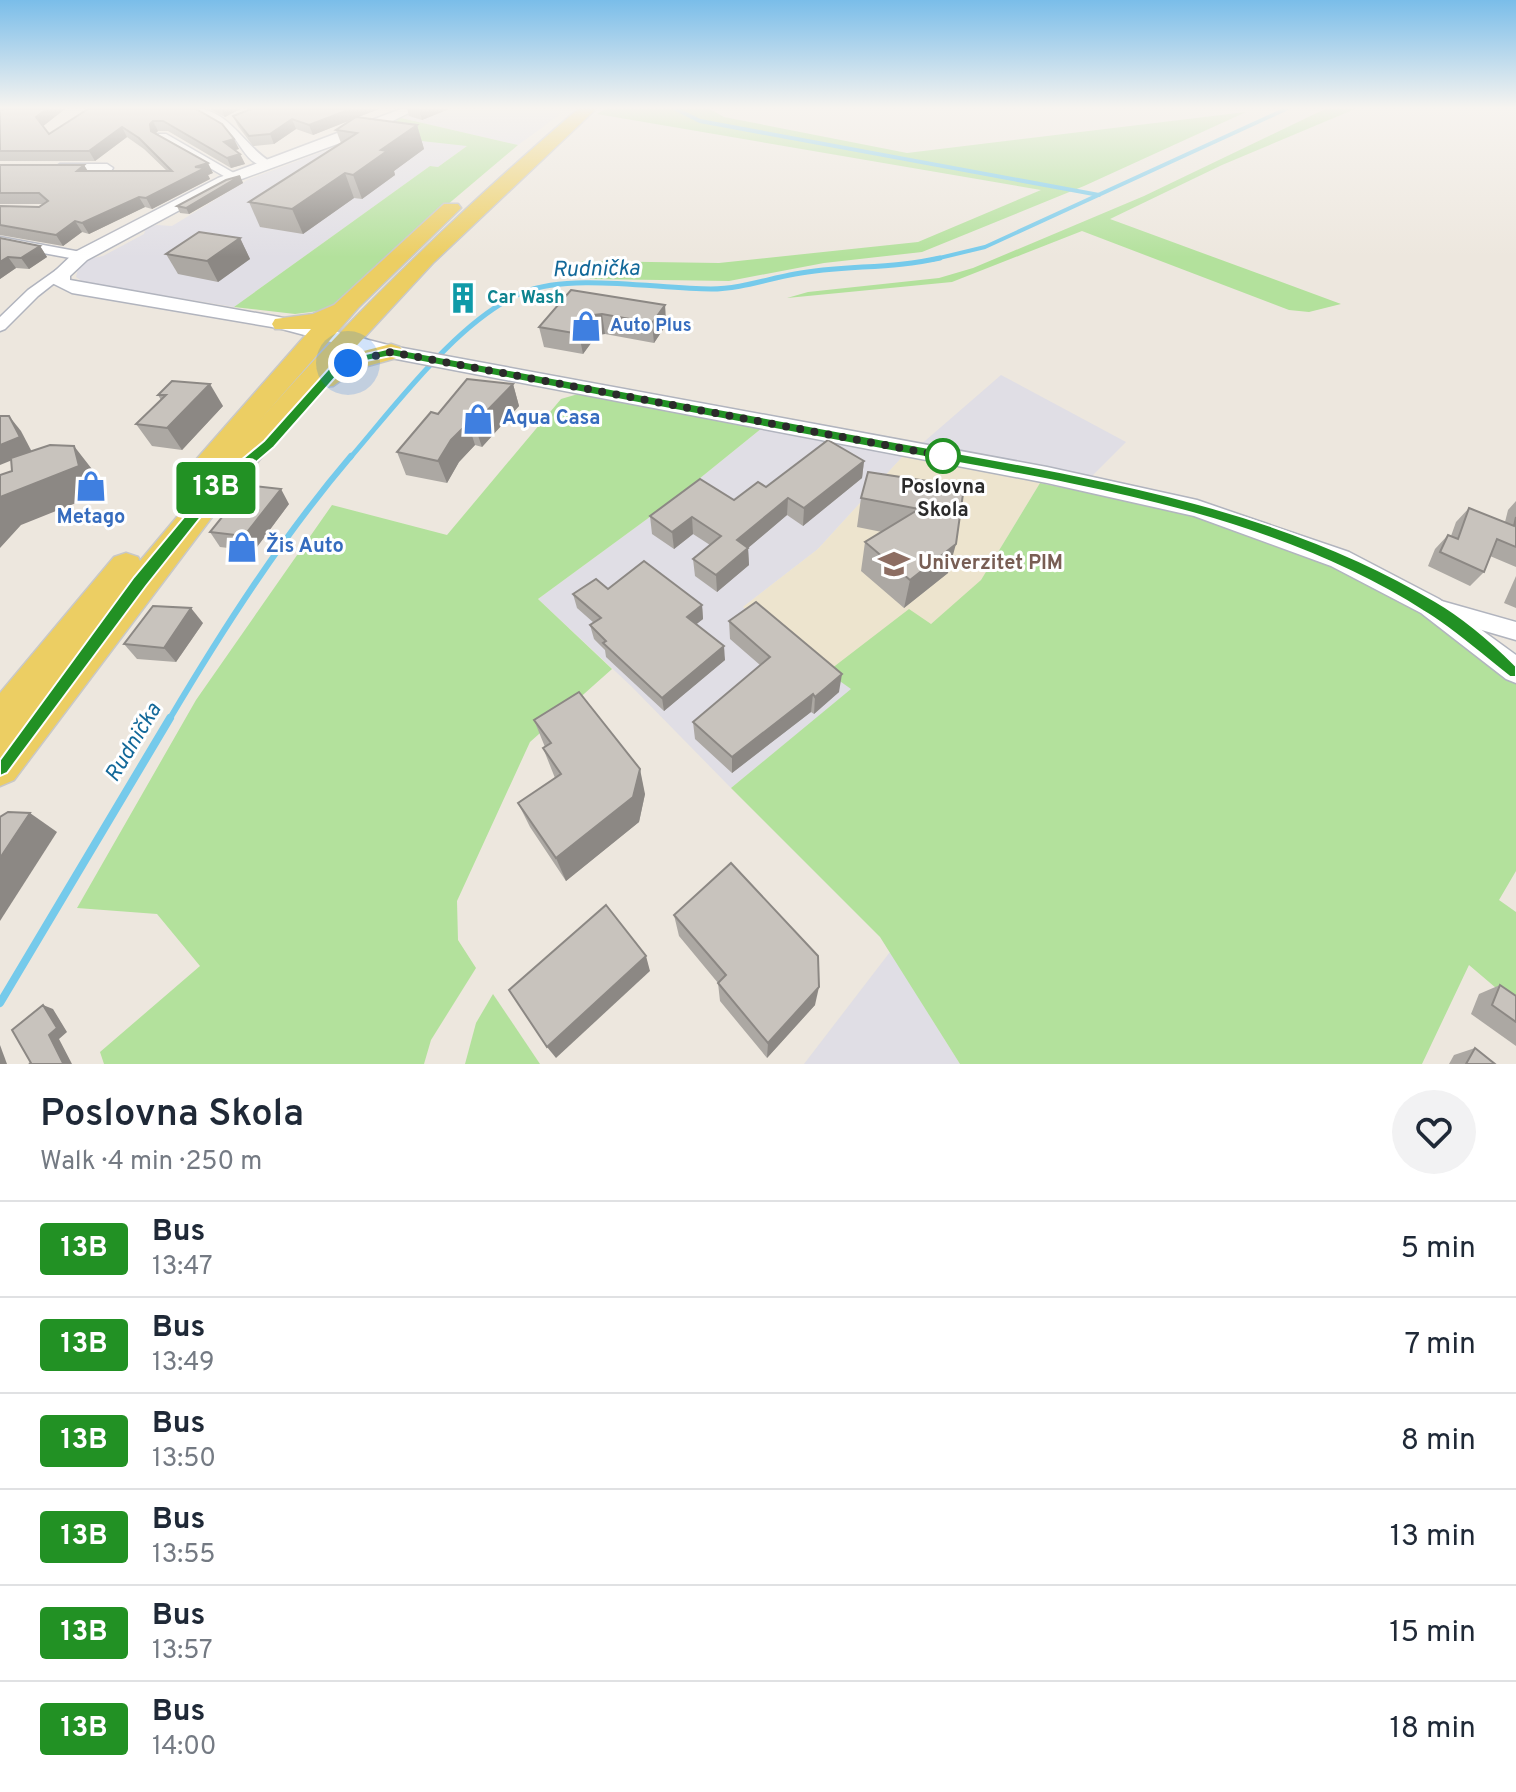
<!DOCTYPE html>
<html lang="en">
<head>
<meta charset="utf-8">
<style>
  :root { --surface:#fff; --page:#f2f2f3; --text:#1f2937; --muted:#747a83; --line:#e0e1e3 }
  body { margin:0; font-family:Overpass,sans-serif; background:var(--page); color:var(--text); height:100vh; display:flex; flex-direction:column; font-size:30px; white-space:nowrap }
  * { box-sizing:border-box; margin:0 }
  p { font-size:26px; color:var(--muted) }
  .icon { flex:none; width:44px; height:44px; fill:none; stroke:currentColor; stroke-width:2; stroke-linecap:round; stroke-linejoin:round }
  .map { position:relative; height:1064px; overflow:hidden }
  .sheet { display:flex; flex-direction:column; background:var(--surface); flex:1 }
  .sheet>* { flex:none }
  .badge { padding:0 16px; border-radius:6px; font-size:28px; line-height:52px }
  .you { position:absolute; width:40px; height:40px; margin:-20px; border:6px solid #fff; border-radius:50%; background:#1a73e8; box-shadow:0 0 0 12px #1a73e833 }
  .map>.badge { position:absolute; translate:-50% -50%; box-shadow:0 0 0 4px #fff }
  .round { display:grid; place-items:center; flex:none; width:84px; height:84px; border-radius:42px; background:var(--page) }
  .head { display:flex; align-items:center; justify-content:space-between; height:136px; padding:0 40px }
  h1 { font-size:38px; font-weight:600; line-height:60px }
  ul { padding:0; list-style:none }
  li { display:flex; align-items:center; gap:24px; height:96px; padding:0 40px; border-top:2px solid var(--line) }
  li div { flex:1 }
  li b { display:block; font-size:30px }
  li em { font-style:normal }
  li .badge { min-width:88px; font-weight:700; text-align:center }
  .map>svg:first-child { display:block }
  .industrial { fill:#e0dee5 }
  .education { fill:#ede4ce }
  .green { fill:#b3e19c }
  .lines { fill:none; stroke-linecap:round; stroke-linejoin:round }
  .stream-far3 { stroke:#75caeb; stroke-width:4 }
  .stream-far2 { stroke:#75caeb; stroke-width:5 }
  .stream-far1 { stroke:#75caeb; stroke-width:6 }
  .stream { stroke:#75caeb; stroke-width:8 }
  .minor-casing { stroke:#b1b4be; stroke-width:3 }
  .tertiary-casing { stroke:#b1b4be; stroke-width:3 }
  .primary-casing { stroke:#c8c8c8; stroke-width:3 }
  .minor { fill:#fff; fill-rule:evenodd }
  .tertiary { fill:#fff; fill-rule:evenodd }
  .primary { fill:#ecce63; fill-rule:evenodd }
  .wall { fill:#aca8a3 }
  .shaded-wall { fill:#8c8884 }
  .building { fill:#c8c3bd; stroke:#8c8884; stroke-width:2 }
  .line { fill:#229124; stroke:#fff; stroke-width:2 }
  .walk { stroke:#2b2b2b; stroke-width:8; stroke-dasharray:0 14.4 }
  .stop-dot { fill:#fff; stroke:#229124; stroke-width:4 }
  .labels { text-anchor:middle; dominant-baseline:central; stroke-width:6; stroke-linejoin:round; paint-order:stroke }
  .far-culture-label { font-size:18px; font-weight:bold; fill:#0d838f; stroke:#fff; text-anchor:start }
  .far-shop-label { font-size:18px; font-weight:bold; fill:#366cbe; stroke:#fff; text-anchor:start }
  .shop-label { font-size:20px; font-weight:bold; fill:#366cbe; stroke:#fff; text-anchor:start }
  .stop-label { font-size:20px; font-weight:bold; fill:#2b2b2b; stroke:#fff }
  .education-label { font-size:20px; font-weight:bold; fill:#785e54; stroke:#fff; text-anchor:start }
  .water-label { font-size:22px; font-style:italic; fill:#126899; stroke:#fff }
</style>
</head>
<body>
<div class="map">
<svg width="1516" height="1064" viewBox="0 0 1516 1064">
  <rect width="100%" height="100%" fill="#ede7de"/>
  <g class="industrial">
    <path d="M422,109h141l-5,7 -40,29 -117,-27z"/>
    <path d="M383,134l85,11 -30,22 -8,-1 -196,141 -151,-25 -7,-5 2,-9 11,-9 14,-3 41,-22 2,-6 11,-3 15,1 77,-47 118,-44z"/>
    <path d="M1001,375l125,67 -38,38 -170,-33z"/>
    <path d="M762,428l142,27 -86,94 -75,58 109,82 -121,99 -100,-102 -93,-87 135,-99z"/>
    <path d="M890,952l70,112h-156z"/>
  </g>
  <path class="education" d="M904,455l136,28 -59,97 -23,22 -27,22 -104,48 -84,-65 75,-58z"/>
  <g class="green">
    <path d="M605,109h105l14,8 183,36 339,-41 -162,74 -162,66 -98,11 -95,18 -138,-2 -11,-10 2,-8 137,2 199,-21 123,-52 -444,-76z"/>
    <path d="M1325,109h30l-133,56 -112,54 231,85 -32,8 -20,-2 -207,-79 -130,51 -165,16 21,-6 131,-14 34,-10 171,-72z"/>
    <path d="M401,118l117,27 -104,88 -78,72 -17,6 -24,3 -61,-7 196,-141 8,1 29,-21 -100,-11z"/>
    <path d="M578,394l184,34 -89,72 -135,99 74,70 -82,73 -73,159 1,39 18,28 -45,72 -7,24h-320l-4,-12 100,-86 -43,-52 -80,-6 119,-208 136,-195 115,30 114,-136z"/>
    <path d="M1040,483l168,34 73,24 135,66 100,73v191l-17,29 17,12v93l-47,-40 -47,99h-462l-80,-127 -149,-149 120,-99 -24,-17 82,-63 22,15 50,-44z"/>
    <path d="M493,994l47,70h-75l11,-41z"/>
  </g>
  <g class="lines">
    <g class="stream-far3">
      <path d="M676,109l24,12 399,74"/>
      <path d="M931,260l54,-13 301,-138"/>
    </g>
    <path class="stream-far2" d="M350,458c45,-52 110,-140 174,-166 48,-19 134,-3 187,-3 29,0 56,-10 84,-15 48,-9 97,-5 145,-16"/>
    <path class="stream-far1" d="M169,720c54,-91 113,-183 182,-264"/>
    <path class="stream" d="M0,1003l170,-285"/>
    <defs>
      <g id="minor">
        <path d="M191,109c37,-3 52,37 80,53v4c-24,2 -28,-21 -42,-34 -10,-10 -27,-14 -38,-23z"/>
        <path d="M158,134h8l73,42 -10,3 -71,-41z"/>
        <path d="M107,164l6,4 -2,3 -51,1 -6,-4 6,-4z"/>
        <path d="M0,237l81,15 7,4 -7,4 -81,-15z"/>
        <path d="M66,263l5,1v6l-33,26 -33,33 -5,2v-14l28,-27z"/>
        <path d="M1438,600l78,22v18l-86,-25 -3,-6 3,-6z"/>
      </g>
      <path id="tertiary" d="M401,109h16l-47,23 -142,52 -141,76 -17,16v4l209,37 113,29 655,121 150,33 152,52 90,47 77,56v28l-10,-4 -85,-66 -90,-47 -137,-50 -147,-33 -656,-125 -113,-30 -206,-35 -20,-10 3,-12 20,-19 143,-74z"/>
      <path id="primary" d="M578,109h18l-163,154 -85,92 43,-11 9,3 4,5 -4,5 -43,12 -24,17 -13,1 -105,126 -201,267 -14,6v-93l114,-136 12,-4 12,4 2,4 63,-75 -16,-2 -4,-7 4,-7 124,-141h-36l-3,-5 3,-5 38,-5 21,-9 110,-101h14l3,4 -103,100 -104,119c100,-115 209,-219 324,-318z"/>
    </defs>
    <use href="#minor" class="minor-casing"/>
    <use href="#tertiary" class="tertiary-casing"/>
    <use href="#primary" class="primary-casing"/>
    <use href="#minor" class="minor"/>
    <use href="#tertiary" class="tertiary"/>
    <use href="#primary" class="primary"/>
  </g>
  <g class="wall">
    <path d="M0,109h65l-22,17 6,8 147,-25 43,40 -4,1 5,4 5,10 -14,4 -63,-37h-10l-2,2 57,40 -5,2 2,4 -58,30 -7,-2 -56,27 -7,-2 -19,14 -63,-11v-29l39,1 5,-3h-44v-39h84l4,6h79l-23,-22 -17,-12 -32,24h-95z"/>
    <path d="M209,109h31l-15,8z"/>
    <path d="M379,109l-22,8 60,8 7,24 -30,22 1,4 -33,24 -8,-1 -51,36 -43,-7 -11,-25 92,-59 -5,-13 19,-12 -42,17 -17,-6 -22,15 -21,2 -15,-20 -5,-10z"/>
    <path d="M407,109h42l-27,11 -13,-4z"/>
    <path d="M240,176l3,7 -54,31 -9,-1 -3,-7z"/>
    <path d="M0,238l40,8 7,11 -18,12 -13,-1 -16,11z"/>
    <path d="M240,238l10,21 -32,23 -40,-8 -12,-20z"/>
    <path d="M571,290l94,15 1,20 -12,18 -49,-9 -8,1 -14,19 -39,-7 -5,-20z"/>
    <path d="M513,384l6,22 -37,41 -7,-2 -16,17 -12,21 -41,-8 -9,-23 41,-38z"/>
    <path d="M158,395l65,11 -41,44 -30,-4 -16,-22 25,-24z"/>
    <path d="M864,461l-2,17 -59,48 -16,-11 -39,33 1,17 -32,27 -22,-16 -2,-17 17,-14 -17,-11 -19,15 -22,-15 -2,-18 84,-16 32,-13z"/>
    <path d="M953,485l-5,88 -44,35 -43,-37 4,-29 17,-10 -25,-5 4,-29z"/>
    <path d="M1516,501v66l-26,-11 -6,16 -14,14 -42,-20 7,-17 13,-14 3,1 5,-14 13,-14 36,14 3,-12z"/>
    <path d="M289,504l-35,47 -34,-4 -10,-15 26,-25z"/>
    <path d="M1516,576v32l-12,-5z"/>
    <path d="M608,589l94,16 1,14 -7,5 29,36 -61,51 -58,-54 -1,-7 -11,-11 -4,-14 4,-2 -17,-15 -4,-14z"/>
    <path d="M729,621l110,71 -25,22 -3,-2 -79,61 -37,-34 -2,-17 67,-57 -30,-26z"/>
    <path d="M203,623l-27,39 -39,-3 -13,-15z"/>
    <path d="M534,720l111,74 -6,28 -73,59 -36,-54 -12,-24 37,-25 -12,-30 2,-1z"/>
    <path d="M674,915l141,90 -48,53 -47,-57 -2,-18 -39,-47z"/>
    <path d="M1500,985l16,11v50l-45,-32 8,-20z"/>
    <path d="M1475,1048l20,16h-46l5,-9z"/>
  </g>
  <g class="shaded-wall">
    <path d="M47,109h18l-23,18 -6,-10z"/>
    <path d="M221,109h19l-15,8z"/>
    <path d="M351,109h28l-66,26 -4,-10z"/>
    <path d="M424,109h25l-27,11 -3,-10z"/>
    <path d="M292,119l4,10 -22,15 -4,-10z"/>
    <path d="M153,121l5,10 -3,3 -4,-3 -1,-7z"/>
    <path d="M417,125l7,24 -30,22 1,4 -33,24 -9,-24 28,-25z"/>
    <path d="M122,127l5,10 -32,24 -6,-10z"/>
    <path d="M234,139l5,10 -10,3 -5,-10z"/>
    <path d="M240,154l5,10 -14,4 -4,-10z"/>
    <path d="M208,163l5,10 -5,2 2,4 -58,30 -6,-11 49,-31z"/>
    <path d="M84,165l6,10 -13,-4z"/>
    <path d="M345,173l9,25 -51,36 -11,-25z"/>
    <path d="M240,176l3,7 -54,31 -3,-6z"/>
    <path d="M139,197l6,10 -56,27 -7,-11z"/>
    <path d="M75,221l7,11 -19,14 -7,-11z"/>
    <path d="M240,238l10,21 -32,23 -11,-21z"/>
    <path d="M40,246l7,11 -18,12 -8,-11z"/>
    <path d="M8,257l8,11 -16,11v-17z"/>
    <path d="M665,305l1,20 -12,18 -2,-20z"/>
    <path d="M602,314l3,20 -8,1 -14,19 -4,-20 15,-19z"/>
    <path d="M210,384l13,22 -41,44 -15,-22z"/>
    <path d="M513,384l6,22 -37,41 -8,-23z"/>
    <path d="M9,416l12,15 11,21 -32,13v-20z"/>
    <path d="M468,423l7,22 -16,17 -12,21 -9,-22 13,-21z"/>
    <path d="M74,446l21,27 6,20 -80,32 -21,23v-51z"/>
    <path d="M864,461l-2,17 -59,48 1,-18z"/>
    <path d="M281,489l8,15 -35,47 -10,-15z"/>
    <path d="M788,498l-1,17 -39,33 1,17 -32,27 -1,-17 21,-35z"/>
    <path d="M692,517l1,17 -19,15 -2,-17z"/>
    <path d="M956,544l-8,29 -44,35 6,-28z"/>
    <path d="M702,605l1,14 -14,11 -2,-13z"/>
    <path d="M191,608l12,15 -27,39 -12,-14z"/>
    <path d="M724,646l1,14 -61,51 -2,-13z"/>
    <path d="M842,674l-3,18 -25,22 1,-17z"/>
    <path d="M813,694l-2,18 -79,61v-16z"/>
    <path d="M640,769l5,25 -6,28 -73,59 -10,-23z"/>
    <path d="M30,813l27,19 -57,89v-63z"/>
    <path d="M646,956l4,15 -94,87 -9,-11z"/>
    <path d="M819,987l-4,18 -48,53 1,-15z"/>
    <path d="M43,1005l10,4 14,23 -8,7 13,25h-10l-13,-29z"/>
    <path d="M0,1045l7,19h-7z"/>
  </g>
  <g class="building">
    <path d="M4,109h43l-11,8 13,17 39,-25h108l26,15 12,15 -10,3 16,12 -13,4 -64,-37h-10l-3,3 1,7 57,32 -13,4 10,1 -59,30 -7,-1 -57,26 -7,-2 -19,14 -56,-10v-19l39,1 9,-6 -9,-8h-39v-28h84l-7,6h95l-33,-33 -17,-11 -33,24h-89v-41z"/>
    <path d="M251,109h100l-42,16 -17,-6 -22,15 -21,2 -16,-20z"/>
    <path d="M356,117l61,8 -36,25 6,1 -34,24 -8,-2 -53,36 -43,-7 108,-69 -21,-3z"/>
    <path d="M240,176l-54,32 -9,-2 49,-26z"/>
    <path d="M199,232l41,6 -33,23 -41,-7z"/>
    <path d="M0,238l40,8 -19,12 -13,-1 -8,5z"/>
    <path d="M571,290l94,15 -13,18 -50,-9 -8,1 -15,19 -40,-7z"/>
    <path d="M467,379l46,5 -39,40 -6,-1 -17,17 -13,21 -41,-9 34,-40 7,2z"/>
    <path d="M172,381l38,3 -43,44 -31,-4 30,-29h-8z"/>
    <path d="M0,416h9l11,21 -20,8z"/>
    <path d="M828,440l36,21 -60,47 -16,-10 -51,42 11,8 -32,27 -23,-16 28,-23 -29,-19 -20,15 -22,-16 50,-37 34,21 24,-18 8,5z"/>
    <path d="M50,445l24,1 5,20 -79,31v-22l12,-4 -1,-13z"/>
    <path d="M868,472l85,13 10,9 -7,50 -46,36 -45,-38 54,-33 -58,-11z"/>
    <path d="M253,486l28,3 -37,47 -34,-4 21,-26 5,1z"/>
    <path d="M1469,508l45,18 2,-9v30l-19,-8 -13,33 -44,-20 8,-17 10,4z"/>
    <path d="M644,561l58,44 -15,12 37,29 -62,52 -59,-55 3,-2 -16,-16 11,-7 -28,-24 23,-15 12,10z"/>
    <path d="M756,602l86,72 -27,23 -2,-3 -81,63 -39,-35 77,-65 -41,-36z"/>
    <path d="M153,606l38,2 -27,40 -40,-4z"/>
    <path d="M579,692l61,77 -7,28 -77,61 -38,-55 43,-29 -18,-26 8,-5 -17,-23z"/>
    <path d="M8,812l22,1 -30,45v-41z"/>
    <path d="M731,863l87,93 1,31 -51,56 -50,-60 8,-8 -52,-60z"/>
    <path d="M606,905l40,51 -99,91 -38,-57z"/>
    <path d="M1500,985l16,11v26l-24,-17z"/>
    <path d="M43,1005l14,23 -8,7 14,28 -1,1h-33l2,-1 -19,-33z"/>
    <path d="M1475,1048l20,16h-29z"/>
  </g>
  <linearGradient id="sky" x2="0" y2="1"><stop stop-color="#7abde9"/><stop offset="0.42" stop-color="#f7f4f0"/><stop offset="1" stop-color="#f7f4f0" stop-opacity="0"/></linearGradient>
  <rect width="1516" height="257" fill="url(#sky)"/>
  <path class="line" d="M391,348c159,30 318,59 477,89 192,36 396,61 567,164 31,18 59,43 81,65v11h-6c-29,-22 -56,-48 -87,-66 -166,-105 -368,-129 -558,-165 -158,-30 -316,-60 -474,-90l-30,6 -21,10 -66,75 -54,46 -74,93 -139,187 -7,3v-16l134,-183 76,-91 54,-45 67,-75 22,-9z"/>
  <g class="lines">
    <path class="walk" d="M348,363l43,-11 552,104"/>
  </g>
  <defs>
    <symbol id="building-bare" viewBox="-9 -9 18 18"><path d="M-4-6H4V6H1V3H-1V6H-4ZM-2.5-4.3h1.7v1.8h-1.7ZM.8-4.3h1.7v1.8H.8ZM-2.5-1h1.7V.8h-1.7ZM.8-1h1.7V.8H.8Z" fill="#0f9aa8" stroke="#fff" stroke-width="2.5" paint-order="stroke"/></symbol>
    <symbol id="shop-bare" viewBox="-9 -9 18 18"><path d="M-5-2.5h2.3a2.7 3.5 0 0 1 5.4 0H5L5.5 6h-11ZM-1.5-2.5h3a1.5 2.3 0 0 0-3 0Z" fill="#3f7fe0" stroke="#fff" stroke-width="2.5" paint-order="stroke"/></symbol>
    <symbol id="university-bare" viewBox="-9 -9 18 18"><path d="M0-5L7-2L0 1L-7-2ZM-4 1L0 2.5L4 1V4Q0 6-4 4Z" fill="#8d6e63" stroke="#fff" stroke-width="2.5" paint-order="stroke"/></symbol>
  </defs>
  <g fill-rule="evenodd">
    <use href="#building-bare" x="441" y="276" width="44" height="44"/>
    <use href="#shop-bare" x="564" y="304" width="44" height="44"/>
    <use href="#shop-bare" x="456" y="397" width="44" height="44"/>
    <use href="#shop-bare" x="69" y="464" width="44" height="44"/>
    <use href="#shop-bare" x="220" y="525" width="44" height="44"/>
    <use href="#university-bare" x="872" y="542" width="44" height="44"/>
  </g>
  <circle class="stop-dot" cx="943" cy="456" r="16"/>
  <g class="labels">
    <g class="far-culture-label">
      <text x="487" y="298">Car Wash</text>
    </g>
    <g class="far-shop-label">
      <text x="610" y="326">Auto Plus</text>
    </g>
    <g class="shop-label">
      <text x="502" y="419">Aqua Casa</text>
      <text x="91" y="518" text-anchor="middle">Metago</text>
      <text x="266" y="547">Žis Auto</text>
    </g>
    <g class="stop-label">
      <text x="943" y="488">Poslovna<tspan x="943" dy="23">Skola</tspan></text>
    </g>
    <g class="education-label">
      <text x="918" y="564">Univerzitet PIM</text>
    </g>
    <g class="water-label">
      <text transform="translate(596 270) rotate(-1)">Rudnička</text>
      <text transform="translate(134 743) rotate(-59)">Rudnička</text>
    </g>
  </g>
</svg>
<div class="you" style="left:348px;top:363px"></div>
<b class="badge" style="left:216px;top:488px;background:#229124;color:#fff">13B</b>
</div>
<section class="sheet">
<div class="head"><div><h1>Poslovna Skola</h1><p>Walk · 4 min · 250 m</p></div><a class="round"><svg class="icon" aria-label="heart" viewBox="0 0 24 24"><path d="M12 20l-8-8c-3-5 5-10 8-4 3-6 11-1 8 4z"/></svg></a></div>
<ul>
<li><span class="badge" style="background:#229124;color:#fff">13B</span><div><b>Bus</b><p>13:47</p></div><em>5 min</em></li>
<li><span class="badge" style="background:#229124;color:#fff">13B</span><div><b>Bus</b><p>13:49</p></div><em>7 min</em></li>
<li><span class="badge" style="background:#229124;color:#fff">13B</span><div><b>Bus</b><p>13:50</p></div><em>8 min</em></li>
<li><span class="badge" style="background:#229124;color:#fff">13B</span><div><b>Bus</b><p>13:55</p></div><em>13 min</em></li>
<li><span class="badge" style="background:#229124;color:#fff">13B</span><div><b>Bus</b><p>13:57</p></div><em>15 min</em></li>
<li><span class="badge" style="background:#229124;color:#fff">13B</span><div><b>Bus</b><p>14:00</p></div><em>18 min</em></li>
</ul>
</section>
</body>
</html>
